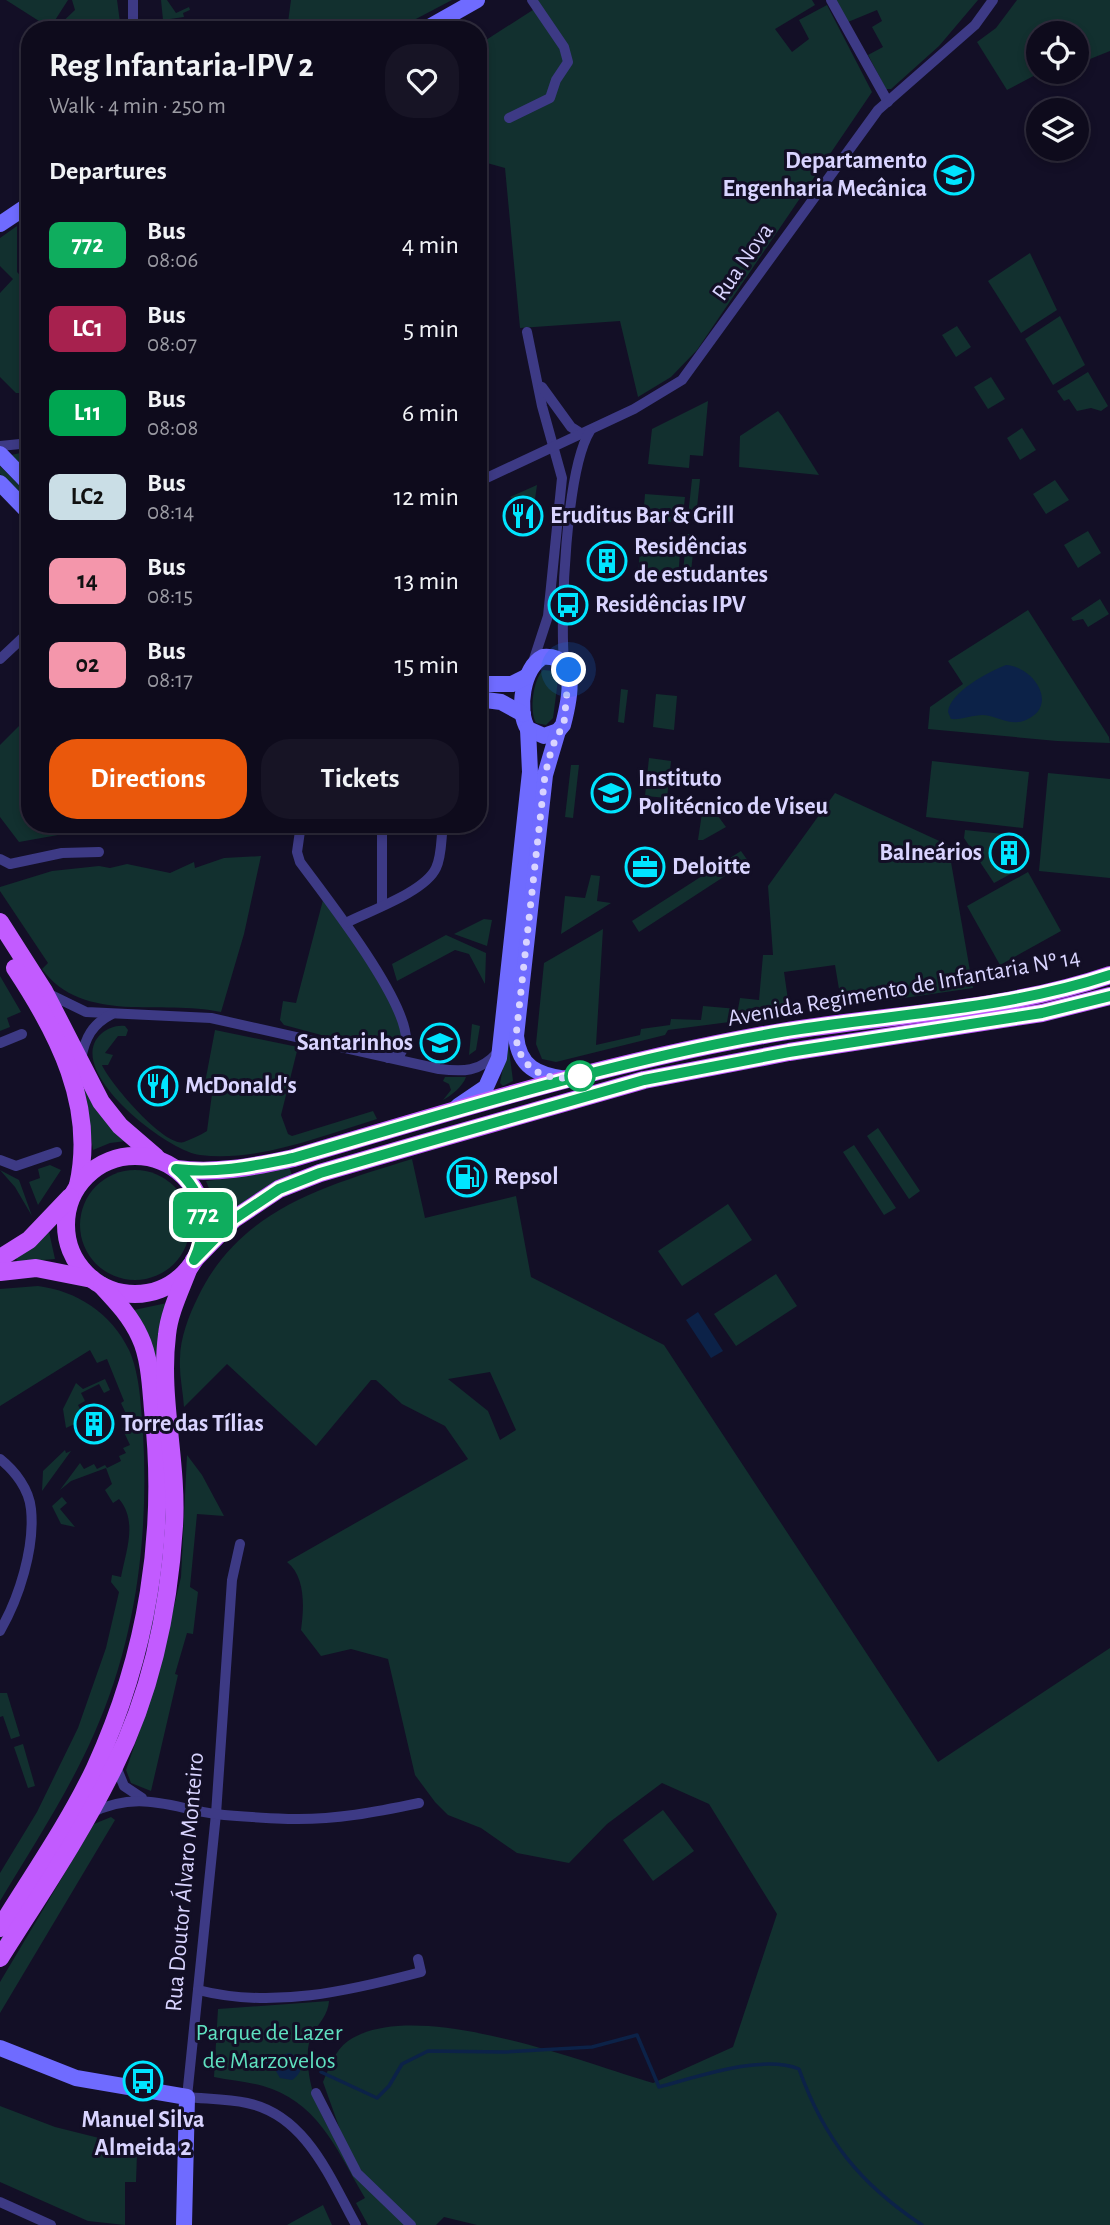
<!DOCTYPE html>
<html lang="en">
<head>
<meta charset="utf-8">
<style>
  :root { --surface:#0e0b1c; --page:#171425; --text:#f1f3f6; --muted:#9b9ba3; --line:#2e2b3b; --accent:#ea580c }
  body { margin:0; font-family:"Alegreya Sans",sans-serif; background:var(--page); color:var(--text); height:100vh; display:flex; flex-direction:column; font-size:26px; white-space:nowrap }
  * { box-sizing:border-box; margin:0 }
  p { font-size:23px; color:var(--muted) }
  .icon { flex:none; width:38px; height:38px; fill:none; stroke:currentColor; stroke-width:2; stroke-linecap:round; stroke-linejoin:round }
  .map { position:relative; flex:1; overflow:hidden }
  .details { position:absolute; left:21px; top:21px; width:466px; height:812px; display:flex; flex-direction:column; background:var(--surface); border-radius:28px; box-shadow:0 4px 10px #0003,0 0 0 2px var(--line) }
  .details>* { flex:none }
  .badge { padding:0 14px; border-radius:10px; font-size:24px; line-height:46px }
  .buttons { position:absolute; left:1026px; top:21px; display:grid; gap:14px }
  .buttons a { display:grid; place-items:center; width:63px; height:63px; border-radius:50%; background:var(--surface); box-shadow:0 4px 10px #0003,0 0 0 2px var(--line); font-size:35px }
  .you { position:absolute; width:35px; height:35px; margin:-18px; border:5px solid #fff; border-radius:50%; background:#1a73e8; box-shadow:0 0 0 10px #1a73e833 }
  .map>.badge { position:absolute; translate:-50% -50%; box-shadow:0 0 0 4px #fff }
  h2 { padding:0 28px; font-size:26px; line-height:63px }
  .round { display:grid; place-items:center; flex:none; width:74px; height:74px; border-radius:28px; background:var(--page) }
  .headline { display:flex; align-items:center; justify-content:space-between; height:119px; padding:0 28px }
  h1 { font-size:33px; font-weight:700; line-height:52px }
  .action { display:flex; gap:14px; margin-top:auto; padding:14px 28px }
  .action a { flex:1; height:80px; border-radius:28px; background:var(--accent); color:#fff; font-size:28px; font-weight:700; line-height:80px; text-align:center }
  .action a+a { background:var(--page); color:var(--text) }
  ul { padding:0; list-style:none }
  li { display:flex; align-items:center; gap:21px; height:84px; padding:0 28px }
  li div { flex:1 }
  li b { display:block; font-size:26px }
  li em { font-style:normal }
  li .badge { min-width:77px; font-weight:700; text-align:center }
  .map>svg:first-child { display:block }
  .green { fill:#12302f; fill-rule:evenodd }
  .water { fill:#0c2248 }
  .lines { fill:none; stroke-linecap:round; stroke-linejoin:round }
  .stream { stroke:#0c2248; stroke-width:3.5 }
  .street { stroke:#3d3a85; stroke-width:10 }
  .secondary { stroke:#6f6bff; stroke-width:16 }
  .primary { stroke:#c25bff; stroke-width:18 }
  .line-casing { stroke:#fff; stroke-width:16 }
  .line { stroke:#0fad5e; stroke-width:10 }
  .walk { stroke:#d9d4ff; stroke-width:7; stroke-dasharray:0 12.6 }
  .stop-dot { fill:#fff; stroke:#0fad5e; stroke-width:3.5 }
  .labels { text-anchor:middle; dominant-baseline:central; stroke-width:6; stroke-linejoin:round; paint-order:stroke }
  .poi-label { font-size:24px; font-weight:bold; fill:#d9d4ff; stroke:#130f26; text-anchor:start }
  .street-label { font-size:24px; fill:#d9d4ff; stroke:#130f26 }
  .park-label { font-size:24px; fill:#5fe0c0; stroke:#130f26 }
</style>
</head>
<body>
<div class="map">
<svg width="1110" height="2225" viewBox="0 0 1110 2225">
  <rect width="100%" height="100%" fill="#130f26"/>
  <g class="green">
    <path d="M6,0h62l-18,28z"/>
    <path d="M72,0h45l4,30h-67l21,-20z"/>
    <path d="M161,0h6l9,13 13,-6 1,3 -7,3 1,4 -21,3z"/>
    <path d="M291,0h161l-57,30h-108z"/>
    <path d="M536,0h276l3,5 -40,24 17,23 17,-13 -10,-19 28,-15 45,87 -175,258 -26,27 -33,20 -18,-76 -100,7 -15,-160 -18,-5v5h-9v-105l2,-2 -2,-20 5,-6 3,5 53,-34z"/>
    <path d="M836,0h142l-39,46 -48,43h-5l-18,-34 15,-8 -11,-20 10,-6 -5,-11 -29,12z"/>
    <path d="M1017,0h93v51l-20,8 -6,-11 -8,4v-19h-38v39h3l-34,18 -30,-48 19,-14z"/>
    <path d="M17,226v46l13,14v107h-14l-16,-16v-84l13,-14 -13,-13v-28z"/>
    <path d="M1030,253l27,57 -36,23 -33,-52z"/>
    <path d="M1060,316l25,49 -32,20 -28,-46z"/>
    <path d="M957,326l14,21 -15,10 -14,-22z"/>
    <path d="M1088,372l20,34 -7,5 -10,-3 -14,3 -8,-12 -5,2 -7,-10z"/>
    <path d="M991,377l14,22 -17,10 -14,-22z"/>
    <path d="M708,401l-5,55 -13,-1 -1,13 -41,-4 4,-35z"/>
    <path d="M778,411l4,5 37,59 -80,-8 1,-31z"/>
    <path d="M1022,428l14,22 -16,10 -13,-22z"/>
    <path d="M30,451v24l-19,-20z"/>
    <path d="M0,466l30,30v9l-30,-31z"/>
    <path d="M692,479h8l-4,38 -8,-1z"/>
    <path d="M1055,480l14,20 -23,14 -13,-20z"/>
    <path d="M537,485l-4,28 -23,-16z"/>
    <path d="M645,494l40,3 -3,26 -39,-4z"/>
    <path d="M1088,531l13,22 -23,15 -14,-23z"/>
    <path d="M687,534h8l-4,38 -8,-1z"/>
    <path d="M640,549l40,4 -2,25 -40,-3z"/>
    <path d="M1100,599l9,15 -21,13 -5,-8 -10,2 -2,-3z"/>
    <path d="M1028,610l81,127 1,6 -53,-2 -129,-12 2,-22 33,-23 -15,-23z"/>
    <path d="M543,670l11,1 4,9 -5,38 -7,7 -10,-2c-7,-12 -3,-43 7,-53z"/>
    <path d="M621,689l7,1 -4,33 -6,-1z"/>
    <path d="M656,694l21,2 -3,34 -21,-3z"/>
    <path d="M30,702v122h68l-1,4 -78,14 -19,-25v-72l29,-29 -6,-7z"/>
    <path d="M649,758l22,3 -4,37 -22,-2z"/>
    <path d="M932,761l97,11 -6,56 -97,-11z"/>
    <path d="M571,765h8l-6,53 -8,-1z"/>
    <path d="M1048,773l62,6v99l-71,-7z"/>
    <path d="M835,793l113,52 25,143 -131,19 -7,-42 -51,7 6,42 -122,16 -3,5 -109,27 -14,-3 -6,-15 8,-81 59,-34 -7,116 44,-10 1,-6 29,-4 1,-6 30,1 2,-14 35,3 2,-11 19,2 4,-45h10l-5,-69z"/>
    <path d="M702,813l16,3 8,11 -23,13h-5z"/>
    <path d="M965,830l58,6 -1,5 -24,-1 -3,24 25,5 -26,14 -30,-45z"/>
    <path d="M741,851l7,10 -109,71 -7,-11z"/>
    <path d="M261,856l-17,78 -23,78c-59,-13 -138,13 -179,-43l6,-6 -48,-72v-4l52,-16 47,-5 11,2 17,-4 43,9 24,-11 1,6 29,-10z"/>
    <path d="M1028,872l33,59 -61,34 -33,-59z"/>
    <path d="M591,875l9,1 -3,25 14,2 -50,31 4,-38 20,2z"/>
    <path d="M323,900c28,39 69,90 80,136l-6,15 -9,2 -104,-28 -4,-5 3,-19 13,2z"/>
    <path d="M484,919l8,1 -5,26 -33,-12z"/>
    <path d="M446,935l40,18 -1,31 -16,-30 -14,-4 -58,31 -5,-17z"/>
    <path d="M0,976l21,36 -14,6 3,9 -10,4z"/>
    <path d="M472,1024l8,2 -4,24 -7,5z"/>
    <path d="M125,1026l3,4 -2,6h-8l-13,17 8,2 -5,10h-6c7,17 63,83 82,77 7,-3 15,-6 23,-11l5,-37 -8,-6 11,-58 83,17 -17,68 7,19 4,2 81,-25 4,8c-56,17 -118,43 -177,36 -33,-4 -138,-85 -99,-121 7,-6 15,-9 24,-8z"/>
    <path d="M508,1042l5,39 -10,5 -3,-3z"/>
    <path d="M445,1077h21c-3,9 -15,19 -23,23l8,-10 -2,-6 -6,-3z"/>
    <path d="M84,1089l42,52 -16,2 -17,7z"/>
    <path d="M878,1128l42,63 -11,8 -42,-63z"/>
    <path d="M854,1145l42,63 -12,7 -41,-63z"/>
    <path d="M412,1159l13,59 91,-22 15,81 133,68 274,417 172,-114v577h-633l-33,-8 -8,8h-21l-49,-48 -18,-25 -25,-70c6,-14 12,-32 25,-41 66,-45 233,21 305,42l80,-36 44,-133 -68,-110 -47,-21 -55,41 -38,39 -52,-10 -36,-25 -33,-13 -13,-13 -20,-27 -27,-116 -37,-10 -30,7 -20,-26c3,-22 5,-53 -14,-68l181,-103 -23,-33 -43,-22 -26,-24h-5l-55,66 -89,-82 -43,43c-1,-16 -5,-32 -4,-48 0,-21 9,-44 18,-62 42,-88 127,-111 214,-138zM490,1372l26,58 -16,10 -12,-29 -40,-32z"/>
    <path d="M288,1162l4,14 -43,22 -33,26 -2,-23 -8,-20 35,-4z"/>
    <path d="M50,1165l11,5 -23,35 -9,-23 11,-4 -2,-9z"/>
    <path d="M0,1170l19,10 13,36 -17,-29z"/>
    <circle cx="135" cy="1225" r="55"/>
    <path d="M728,1204l24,36 -70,46 -24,-35z"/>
    <path d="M49,1232l6,27 -38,3 -1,-6z"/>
    <path d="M776,1274l21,32 -61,40 -22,-32z"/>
    <path d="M38,1286c39,5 73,27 91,64 11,24 12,57 14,83 6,103 -7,207 -49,301 -26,59 -61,112 -94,167v-28l37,-61 41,-84 28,-80 13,-56 -8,-10 1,-7 9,2c5,-26 17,-56 -2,-78l-6,4 -8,-13 7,-6 -6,-16 -35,13 -11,9 20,-27 4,6 10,-5 3,5 8,-4 2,3 14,-7 -2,-5 7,-3 -3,-5 7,-3 -8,-17 5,-2 -2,-6 3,-2 -7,-15 3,-2 -17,-42 -10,4 -7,-13 -90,56v-117z"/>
    <path d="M167,1303c-17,41 -5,89 -2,132 2,35 2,71 0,106 -12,160 -85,273 -165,405v-6c34,-56 70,-111 99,-170 49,-97 68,-208 64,-315 -2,-51 -6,-100 -29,-145z"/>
    <path d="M105,1379l5,11 -6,3 -5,-9 -18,9 4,8 -7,4 7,14 -19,9 -3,-19 13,-26 7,6z"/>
    <path d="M65,1450l1,3 5,-2 -29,40 1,-20z"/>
    <path d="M187,1455l15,20 22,41 -27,-2 -7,73 8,5 -5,42 -6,-1 -12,41 3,1 -27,116 -20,-8 -5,-13 29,-84 26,-109z"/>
    <path d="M62,1497l5,6 -7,6 15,18 -14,-3 -9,-18z"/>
    <path d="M0,1693h7l13,43 -9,3 -8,-23 -3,1z"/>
    <path d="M23,1744l12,42 -7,2 -14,-41z"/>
    <path d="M663,1810l31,41 -41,30 -30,-41z"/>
    <path d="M111,1817l4,3 -115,193v-31l94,-158z"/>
    <path d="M329,2001c-1,19 -19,28 -21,48 -5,70 56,127 97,176h-37l-12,-22 9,-5c-25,-42 -44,-91 -93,-109 -18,-7 -38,-8 -58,-12l4,-68z"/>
    <path d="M0,2106l55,21 72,18 10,8 -1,29h-11v43l-37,-4 -88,-39z"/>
    <path d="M323,2205l9,20h-45z"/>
  </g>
  <g class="water">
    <path d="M1006,665c29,2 53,41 20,55 -16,7 -27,-4 -43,-5 -11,0 -21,5 -32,4l-3,-7c2,-20 40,-40 58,-47z"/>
    <path d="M698,1312l25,39 -12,7 -25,-38z"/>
    <path d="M290,2053c13,6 15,19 2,27l-12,-2 -7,-12 -9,4 -5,-3 3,-10 6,1 5,6 8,-9z"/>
  </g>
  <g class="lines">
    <path class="stream" d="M321,2072l56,26 12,-12 13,-22 26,-13 76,1 88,-5 45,-12 22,52c38,-10 103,-33 140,-18 25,70 61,115 123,156"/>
    <g class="street">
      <path d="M133,0v30"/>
      <path d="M831,0l57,102"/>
      <path d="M509,118l41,-20 6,-18 12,-18 -4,-15 -32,-47"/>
      <path d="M527,332l15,74 20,72 -14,138 -15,46"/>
      <path d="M542,387l29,40 11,7"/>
      <path d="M0,446l30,-3"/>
      <path d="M478,482l156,-73 48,-29 196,-270 97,-85 18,-25"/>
      <path d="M0,659l30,-28"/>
      <path d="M564,662c-4,-48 2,-192 26,-231"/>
      <path d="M301,824l-4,28 3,10c25,34 108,139 106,179 -1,6 -4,10 -7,15l-11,2"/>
      <path d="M382,824v81"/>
      <path d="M0,859l10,5 52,-11 37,-1"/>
      <path d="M346,923c23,-12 79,-31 90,-55 6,-12 5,-30 7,-44"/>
      <path d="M47,993l39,19 125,6 228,51c24,3 41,3 58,-16"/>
      <path d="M0,1043l22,-9"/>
      <path d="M81,1059c4,-21 11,-35 31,-45"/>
      <path d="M0,1160l16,6 41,-14"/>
      <path d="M0,1459c15,12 29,30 31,50 4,39 -12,89 -31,122"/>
      <path d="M240,1544l-8,36 -16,234 -29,283c20,2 41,2 60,6 59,12 83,75 109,122"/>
      <path d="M115,1764l9,22 18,12"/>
      <path d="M91,1813c47,-23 78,-6 125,1 25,3 51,4 75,5 44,1 85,-7 128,-16"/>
      <path d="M198,1990c74,19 151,1 223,-18l-3,-13"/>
      <path d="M316,2093l41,80 54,52"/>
      <path d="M0,2202l51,23"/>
    </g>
    <g class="secondary">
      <path d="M424,30l53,-30"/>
      <path d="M0,224l30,-20"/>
      <path d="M0,454l30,31"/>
      <path d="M0,483l30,31"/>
      <path d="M543,657c38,-3 26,45 20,68l-5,6 -14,5 -16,-7c-12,-18 -5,-62 15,-72z"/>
      <path d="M478,684h34l14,-7"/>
      <path d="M478,699l23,3 22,12"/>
      <path d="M558,731l-13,44 -29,261c3,31 21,39 50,43"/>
      <path d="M458,1106l28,-19 13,-29 31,-286 -2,-43"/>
      <path d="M0,2048l76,30 111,19 -3,128"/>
    </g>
    <g class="primary">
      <path d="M0,922l44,69 57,111 19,24 36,31"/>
      <path d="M15,968c43,65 81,138 63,217"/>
      <circle cx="135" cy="1225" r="69"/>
      <path d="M176,1169c41,5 77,-2 118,-11 160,-48 322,-98 487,-126 109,-18 224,-21 329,-57"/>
      <path d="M0,1258l29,-18 41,-43"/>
      <path d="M194,1260l40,-41 45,-30 41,-16 100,-29 224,-64 145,-28 253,-39 68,-17"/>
      <path d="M0,1272l36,-4 56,11"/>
      <path d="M0,1928c32,-52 69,-105 95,-160 52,-113 72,-235 58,-358 -2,-23 -3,-52 -13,-73 -9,-20 -23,-35 -38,-51"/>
      <path d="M0,1958c39,-62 82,-125 114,-191 37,-74 55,-159 60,-241 4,-64 -15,-128 -7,-191 2,-22 13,-44 21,-65"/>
    </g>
  </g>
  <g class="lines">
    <defs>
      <path id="line" d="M1110,975c-106,35 -219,39 -329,57 -166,28 -326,79 -488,126 -40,8 -76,16 -117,11 29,24 33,58 18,91l40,-41 45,-30 41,-16 100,-29 224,-64 145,-28 253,-39 68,-17"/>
    </defs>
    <use href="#line" class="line-casing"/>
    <use href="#line" class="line"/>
    <path class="walk" d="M569,670l-5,53 -12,24 -7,28 -29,261c3,36 34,47 64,40"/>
  </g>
  <defs>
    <symbol id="university-ring" viewBox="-11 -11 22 22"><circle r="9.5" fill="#130f26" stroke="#00e5ff" stroke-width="1.5"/><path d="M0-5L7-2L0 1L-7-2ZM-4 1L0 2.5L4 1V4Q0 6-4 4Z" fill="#00e5ff"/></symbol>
    <symbol id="restaurant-ring" viewBox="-11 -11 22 22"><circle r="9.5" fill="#130f26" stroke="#00e5ff" stroke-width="1.5"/><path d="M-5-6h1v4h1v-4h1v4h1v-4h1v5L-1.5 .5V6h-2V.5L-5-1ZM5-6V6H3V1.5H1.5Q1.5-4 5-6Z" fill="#00e5ff"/></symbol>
    <symbol id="building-ring" viewBox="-11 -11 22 22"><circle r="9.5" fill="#130f26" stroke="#00e5ff" stroke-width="1.5"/><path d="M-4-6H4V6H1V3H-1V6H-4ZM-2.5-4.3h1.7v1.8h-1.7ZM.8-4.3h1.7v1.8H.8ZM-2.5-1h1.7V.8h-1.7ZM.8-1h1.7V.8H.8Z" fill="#00e5ff"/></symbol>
    <symbol id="bus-ring" viewBox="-11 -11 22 22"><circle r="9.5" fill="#130f26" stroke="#00e5ff" stroke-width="1.5"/><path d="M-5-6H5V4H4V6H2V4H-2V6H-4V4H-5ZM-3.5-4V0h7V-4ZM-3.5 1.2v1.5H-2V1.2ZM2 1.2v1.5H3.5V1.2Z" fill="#00e5ff"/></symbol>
    <symbol id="office-ring" viewBox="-11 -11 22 22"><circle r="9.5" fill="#130f26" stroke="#00e5ff" stroke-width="1.5"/><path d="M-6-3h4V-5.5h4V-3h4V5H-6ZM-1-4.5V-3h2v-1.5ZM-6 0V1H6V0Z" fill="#00e5ff"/></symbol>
    <symbol id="school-ring" viewBox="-11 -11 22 22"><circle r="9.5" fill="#130f26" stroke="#00e5ff" stroke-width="1.5"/><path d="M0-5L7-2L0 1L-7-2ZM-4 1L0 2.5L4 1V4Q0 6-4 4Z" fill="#00e5ff"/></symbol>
    <symbol id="fuel-ring" viewBox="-11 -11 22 22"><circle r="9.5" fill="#130f26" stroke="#00e5ff" stroke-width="1.5"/><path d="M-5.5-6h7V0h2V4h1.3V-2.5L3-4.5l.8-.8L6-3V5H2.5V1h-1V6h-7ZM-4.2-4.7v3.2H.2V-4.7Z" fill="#00e5ff"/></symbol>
  </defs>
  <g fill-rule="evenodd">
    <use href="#university-ring" x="932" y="153" width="44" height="44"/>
    <use href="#restaurant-ring" x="501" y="494" width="44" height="44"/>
    <use href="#building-ring" x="585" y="539" width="44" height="44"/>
    <use href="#bus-ring" x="546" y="583" width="44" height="44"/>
    <use href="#university-ring" x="589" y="771" width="44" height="44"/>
    <use href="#building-ring" x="987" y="831" width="44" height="44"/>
    <use href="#office-ring" x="623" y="845" width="44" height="44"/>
    <use href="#school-ring" x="418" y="1021" width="44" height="44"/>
    <use href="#restaurant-ring" x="136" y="1064" width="44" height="44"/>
    <use href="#fuel-ring" x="445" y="1155" width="44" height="44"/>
    <use href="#building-ring" x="72" y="1402" width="44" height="44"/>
    <use href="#bus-ring" x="121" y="2059" width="44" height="44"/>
  </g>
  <circle class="stop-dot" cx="580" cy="1076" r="14"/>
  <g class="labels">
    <g class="poi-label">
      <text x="927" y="161" text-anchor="end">Departamento<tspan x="927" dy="28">Engenharia Mecânica</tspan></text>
      <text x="550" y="516">Eruditus Bar &amp; Grill</text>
      <text x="634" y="547">Residências<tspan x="634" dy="28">de estudantes</tspan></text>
      <text x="595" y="605">Residências IPV</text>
      <text x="638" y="779">Instituto<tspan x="638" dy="28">Politécnico de Viseu</tspan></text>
      <text x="982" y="853" text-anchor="end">Balneários</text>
      <text x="672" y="867">Deloitte</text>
      <text x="413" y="1043" text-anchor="end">Santarinhos</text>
      <text x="185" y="1086">McDonald's</text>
      <text x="494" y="1177">Repsol</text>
      <text x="121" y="1424">Torre das Tílias</text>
      <text x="143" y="2120" text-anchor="middle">Manuel Silva<tspan x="143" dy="28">Almeida 2</tspan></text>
    </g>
    <g class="street-label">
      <text transform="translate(743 262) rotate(-55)">Rua Nova</text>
      <text transform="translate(904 988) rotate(-10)">Avenida Regimento de Infantaria Nº 14</text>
      <text transform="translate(185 1882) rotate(-85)">Rua Doutor Álvaro Monteiro</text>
    </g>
    <g class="park-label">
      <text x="269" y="2033">Parque de Lazer<tspan x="269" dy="28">de Marzovelos</tspan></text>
    </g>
  </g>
</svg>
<div class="buttons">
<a><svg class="icon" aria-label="locate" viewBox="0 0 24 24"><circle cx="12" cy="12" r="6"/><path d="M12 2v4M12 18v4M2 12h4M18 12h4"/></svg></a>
<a><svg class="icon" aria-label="layers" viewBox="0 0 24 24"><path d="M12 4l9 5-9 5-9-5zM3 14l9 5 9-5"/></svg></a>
</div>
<div class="you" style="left:569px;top:670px"></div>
<b class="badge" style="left:203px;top:1215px;background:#0fad5e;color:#fff">772</b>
<section class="details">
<div class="headline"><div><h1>Reg Infantaria-IPV 2</h1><p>Walk · 4 min · 250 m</p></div><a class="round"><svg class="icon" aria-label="heart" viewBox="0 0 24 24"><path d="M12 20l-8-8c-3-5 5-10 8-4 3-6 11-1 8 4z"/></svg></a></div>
<h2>Departures</h2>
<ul>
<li><span class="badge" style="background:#0fad5e;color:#fff">772</span><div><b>Bus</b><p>08:06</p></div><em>4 min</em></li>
<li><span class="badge" style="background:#a7214e;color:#fff">LC1</span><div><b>Bus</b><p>08:07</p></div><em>5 min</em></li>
<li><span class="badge" style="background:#00a651;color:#fff">L11</span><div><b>Bus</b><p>08:08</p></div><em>6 min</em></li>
<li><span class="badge" style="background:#cadee6;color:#111">LC2</span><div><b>Bus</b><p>08:14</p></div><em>12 min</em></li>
<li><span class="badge" style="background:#f496ab;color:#111">14</span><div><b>Bus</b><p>08:15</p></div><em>13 min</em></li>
<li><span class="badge" style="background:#f496ab;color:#111">02</span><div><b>Bus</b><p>08:17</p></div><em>15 min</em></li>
</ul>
<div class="action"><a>Directions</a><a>Tickets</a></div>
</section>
</div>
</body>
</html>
